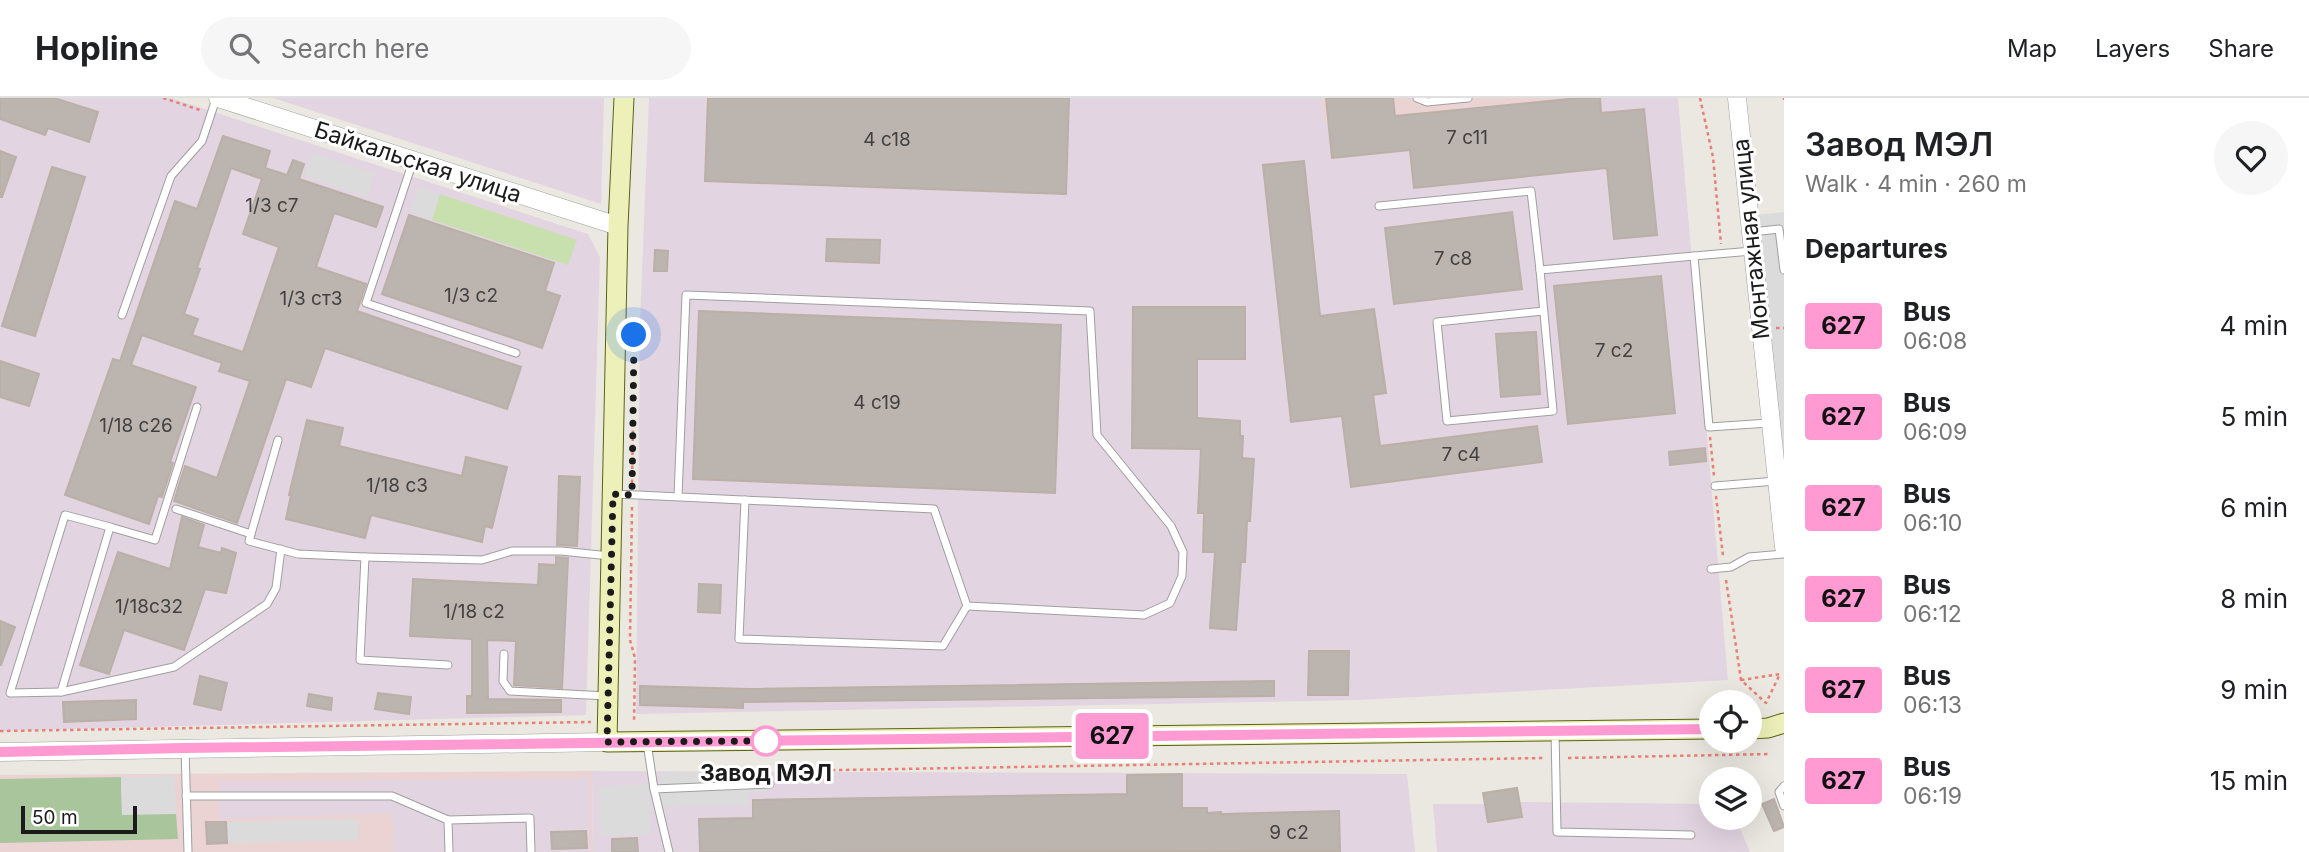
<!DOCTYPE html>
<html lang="en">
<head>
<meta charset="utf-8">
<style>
  :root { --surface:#fff; --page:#f6f6f6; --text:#202124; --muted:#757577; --line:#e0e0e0 }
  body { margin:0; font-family:Inter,sans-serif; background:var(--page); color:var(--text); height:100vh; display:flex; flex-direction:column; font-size:26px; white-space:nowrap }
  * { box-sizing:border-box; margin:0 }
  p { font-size:23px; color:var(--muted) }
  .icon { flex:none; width:38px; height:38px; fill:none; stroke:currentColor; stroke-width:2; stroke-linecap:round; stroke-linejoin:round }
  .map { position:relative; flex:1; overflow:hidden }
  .side { display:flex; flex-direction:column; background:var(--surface); width:525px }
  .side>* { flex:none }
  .badge { padding:0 14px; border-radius:5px; font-size:24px; line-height:46px }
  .tools { position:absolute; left:1699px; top:592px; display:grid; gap:14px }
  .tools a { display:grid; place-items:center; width:63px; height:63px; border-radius:50%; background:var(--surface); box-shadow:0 7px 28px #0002; font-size:35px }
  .scale { position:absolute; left:21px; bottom:18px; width:116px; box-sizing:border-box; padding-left:7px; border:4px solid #1b1b1b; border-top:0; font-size:19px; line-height:24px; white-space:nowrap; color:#1b1b1b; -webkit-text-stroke:5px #fff; paint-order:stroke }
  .you { position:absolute; width:35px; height:35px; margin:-18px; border:5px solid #fff; border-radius:50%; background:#1a73e8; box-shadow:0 0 0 10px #1a73e833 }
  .map>.badge { position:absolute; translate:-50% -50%; box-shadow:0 0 0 4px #fff }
  h2 { padding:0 21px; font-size:26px; line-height:63px }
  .round { display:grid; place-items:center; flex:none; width:74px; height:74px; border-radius:37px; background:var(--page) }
  .head { display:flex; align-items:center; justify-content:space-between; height:119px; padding:0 21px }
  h1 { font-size:33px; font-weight:600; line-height:52px }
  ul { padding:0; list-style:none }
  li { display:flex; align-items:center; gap:21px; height:91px; padding:0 21px }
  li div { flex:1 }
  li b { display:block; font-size:26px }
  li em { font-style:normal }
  li .badge { min-width:77px; font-weight:700; text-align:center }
  header { display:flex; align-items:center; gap:42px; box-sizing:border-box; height:98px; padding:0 35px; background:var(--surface); border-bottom:2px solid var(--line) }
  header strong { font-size:33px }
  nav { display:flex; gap:38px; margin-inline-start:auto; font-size:24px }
  .search { width:490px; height:63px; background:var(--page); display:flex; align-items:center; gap:18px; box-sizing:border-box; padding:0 24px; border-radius:38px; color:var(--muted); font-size:26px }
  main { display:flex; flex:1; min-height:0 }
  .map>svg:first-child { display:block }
  .commercial { fill:#ead3d2 }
  .industrial { fill:#e3d4e1 }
  .grass { fill:#c7e0ad }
  .forest { fill:#a8c59b }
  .parking { fill:#dbdbdb }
  .building { fill:#bbb4af; stroke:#bbafa6; stroke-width:2; fill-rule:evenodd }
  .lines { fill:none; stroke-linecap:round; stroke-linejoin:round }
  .service-casing { stroke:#9f9f9f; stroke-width:9 }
  .tertiary-casing { stroke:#9f9f9f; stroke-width:19 }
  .secondary-casing { stroke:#5b6212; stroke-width:21 }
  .path { stroke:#e78076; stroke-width:2.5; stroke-dasharray:3.5 3.5; stroke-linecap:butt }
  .service { stroke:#fff; stroke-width:7 }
  .tertiary { stroke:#fff; stroke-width:18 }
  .secondary { stroke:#eef0ba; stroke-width:19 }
  .line-casing { stroke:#fff; stroke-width:16 }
  .line { stroke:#ff9ad2; stroke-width:10 }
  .walk { stroke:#1b1b1b; stroke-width:7; stroke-dasharray:0 12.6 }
  .stop-dot { fill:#fff; stroke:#ff9ad2; stroke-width:3.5 }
  .labels { text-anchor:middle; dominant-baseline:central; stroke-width:6; stroke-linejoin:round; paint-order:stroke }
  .number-label { font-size:19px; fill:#434140 }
  .street-label { font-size:23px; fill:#1b1b1b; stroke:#fff }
  .stop-label { font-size:23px; font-weight:bold; fill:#1b1b1b; stroke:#fff }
</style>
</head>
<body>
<header>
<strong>Hopline</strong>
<div class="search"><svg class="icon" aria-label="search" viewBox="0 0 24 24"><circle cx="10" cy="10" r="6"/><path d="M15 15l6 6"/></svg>Search here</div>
<nav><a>Map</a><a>Layers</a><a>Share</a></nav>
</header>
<main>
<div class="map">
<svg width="1784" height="754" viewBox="0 0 1784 754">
  <rect width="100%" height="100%" fill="#ebe8e1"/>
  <g class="commercial">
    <path d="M1321,0h258l-256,26z"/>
    <path d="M592,673l1,81h-593v-77z"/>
  </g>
  <g class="industrial">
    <path d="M0,0h171l417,136 12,23 -14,458 -586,16z"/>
    <path d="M273,0h331l-3,106z"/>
    <path d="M649,0h672l3,25 255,-25h99l50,582 -368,20 -724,14 4,-393z"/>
    <path d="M592,673l815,3 8,78h-822z"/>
    <path d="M589,680l1,74h-196l-2,-39 -172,6v-37z"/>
    <path d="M1517,690l3,14 191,2 1,13h23l15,35h-313l-4,-48h52l-2,-11z"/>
  </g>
  <path class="grass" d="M440,96l137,46 -9,25 -136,-45z"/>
  <path class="forest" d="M121,679l1,37h54l2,25 -178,4v-64z"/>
  <g class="parking">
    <path d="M312,55l63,20 -8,24 -63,-21z"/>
    <path d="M419,89l21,7 -8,26 -22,-8z"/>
    <path d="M1784,114v249l-28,-246z"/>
    <path d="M765,672v22l-16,1v12l-88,2 -1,-34z"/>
    <path d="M175,678l1,38 -54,1 -1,-38z"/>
    <path d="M649,686l2,50 -50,2 -2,-50z"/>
    <path d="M358,721l1,21 -133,3v-21z"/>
  </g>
  <g class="building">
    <path d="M0,0h54l44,14 -9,30 -41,-14 -3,7 -45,-16z"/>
    <path d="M708,0h361l-3,96 -361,-13z"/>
    <path d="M1326,0h67l2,18 184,-18h21l1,15 43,-4 13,126 -43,4 -7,-71 -193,20 -4,-38 -78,8z"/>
    <path d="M223,38l47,15 -5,17 22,7 6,-15 11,4 -5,15 84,28 -7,20 -42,-14 -18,54 50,17 -9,27 164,56 -14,42 -182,-61 -14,39 -25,-8 -49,144 -63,-22 11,-35 32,12 33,-97 -31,-10 3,-8 -80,-28 -11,30 65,22 -26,75 3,1 -11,34 -4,-1 -9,28 -84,-29 48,-136 7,2 55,-160 22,8zM231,70l31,11 -19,55 36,13 -36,105 -51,-17 6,-16 -14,-5 16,-45 -3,-1z"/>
    <path d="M0,53l16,6 -14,40h-2z"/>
    <path d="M1304,63l16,155 54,-7 12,84 -13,2 7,51 157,-20 5,36 -191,25 -9,-71 -51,6 -28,-257z"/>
    <path d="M52,69l33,10 -50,159 -33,-10z"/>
    <path d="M1512,114l10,77 -128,15 -9,-76z"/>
    <path d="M409,117l145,48 -9,28 15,5 -18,52 -160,-54z"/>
    <path d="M827,141l53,1 -1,23 -53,-2z"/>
    <path d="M655,152l13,1 -1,20h-13z"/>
    <path d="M1661,178l14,137 -107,11 -14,-138z"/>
    <path d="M1133,209h112v52h-48v59l43,3v15h3l-1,22 12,1 -4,62h-3l-2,41h-4l-5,68 -26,-2 5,-76h-12l1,-39h-6l3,-64 -69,-1z"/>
    <path d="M699,213l362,14 -6,168 -362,-14z"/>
    <path d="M1536,234l4,62 -39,3 -5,-63z"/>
    <path d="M0,263l39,13 -10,32 -29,-9z"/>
    <path d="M307,322l36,8 -4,18 123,30 4,-19 41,10 -15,61 -7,-2 -3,16 -111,-27 -6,23 -79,-19 5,-24h-2z"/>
    <path d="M1705,350l1,13 -36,4 -1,-13z"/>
    <path d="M559,378l21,1 -3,69 -20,-1z"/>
    <path d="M182,419l22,8 -6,22 23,6 1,-5 14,5 -10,40 -21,-4 -21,61 -60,-20 -15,44 -29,-9 38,-113 52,17z"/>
    <path d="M556,459l12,1 -6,130 -48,-3 2,-44 -29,-1 1,59 73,1v12l-94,1v-17h5v-57l-62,-3 3,-57 125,6 1,-21 17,1z"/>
    <path d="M699,486l22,1 -1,28 -22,-1z"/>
    <path d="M0,523l15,6 -14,38h-1z"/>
    <path d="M1309,553h40l-1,44h-40z"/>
    <path d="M200,578l27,7 -6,27 -27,-6z"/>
    <path d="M1274,583v15l-531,6v6l-103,-3v-19l109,3z"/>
    <path d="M378,595l33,4 -2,17 -34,-5z"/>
    <path d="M309,596l23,4 -1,12 -24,-4z"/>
    <path d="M136,602v19l-72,3 -1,-20z"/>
    <path d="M1182,676v34h25v5l14,-1v2l118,-3 1,40 -640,1 -1,-33 54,-1v-18l374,-6v-19z"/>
    <path d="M1517,690l5,29 -34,5 -5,-29z"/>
    <path d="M1774,701l10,28 -10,4 -12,-27z"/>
    <path d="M206,724h20l1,21 -20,1z"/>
    <path d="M586,733l1,17 -35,1 -1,-17z"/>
    <path d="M637,740l1,14h-26v-13z"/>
  </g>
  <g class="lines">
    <defs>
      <g id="service">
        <path d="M1417,0l10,4 41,-4"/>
        <path d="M413,63l-47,142 150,50"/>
        <path d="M1379,108l152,-15 9,79 154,-14"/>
        <path d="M1752,134l27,-3 5,41"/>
        <path d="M1752,153l-58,5 15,171 60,-4"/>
        <path d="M1540,172l13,141 -106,10 -10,-99 106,-11"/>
        <path d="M122,217l49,-139 31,-35 14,-42"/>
        <path d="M197,309l-42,133 -45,-13 -49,165 113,-25 93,-63 9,-16 5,-39"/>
        <path d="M278,342l-29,101 49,13 67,3 117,3 30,-9h49l49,5"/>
        <path d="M1715,388l61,-5"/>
        <path d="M613,396l25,1 296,14 33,97 177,9 26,-12 12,-27 1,-24 -12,-26 -74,-91 -7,-124 -404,-16 -8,202"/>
        <path d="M745,402l-6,139 204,7 24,-40"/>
        <path d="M176,411l75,25"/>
        <path d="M365,459l-5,103 88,5"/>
        <path d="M1711,471l20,-2 18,-10 35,-3"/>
        <path d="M504,556l-1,27 7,10 97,5"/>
        <path d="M61,594l-51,1 55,-178 45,12"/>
        <path d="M1555,633l2,101 134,3"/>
        <path d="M647,645l7,46 116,-5"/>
        <path d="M185,650l3,104"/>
        <path d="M1784,688l-5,6 5,14"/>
        <path d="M654,691l15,63"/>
        <path d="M186,698h206l56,24 82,-2 1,34"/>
        <path d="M448,722l1,32"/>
      </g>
      <g id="tertiary">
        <path d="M218,0l400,128"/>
        <path d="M1737,0l47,449"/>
        <path d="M0,654l607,-10"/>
      </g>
      <g id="secondary">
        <path d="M624,0l-6,128 -11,516 1105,-13"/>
        <path d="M1750,631l18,-1 16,-5"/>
      </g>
    </defs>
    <use href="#service" class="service-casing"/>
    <use href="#tertiary" class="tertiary-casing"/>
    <use href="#secondary" class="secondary-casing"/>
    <g class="path">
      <path d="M163,0l37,12"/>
      <path d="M1700,0l13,59 8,87"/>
      <path d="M1784,0v2"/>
      <path d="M1776,230h8"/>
      <path d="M1710,339l4,39"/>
      <path d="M632,385l1,-56"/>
      <path d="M1716,398l7,60"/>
      <path d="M632,409l-2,133 5,18 -1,65"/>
      <path d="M1726,482l15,100 25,23 14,-29"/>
      <path d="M1741,582l39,-6"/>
      <path d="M0,633l591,-9"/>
      <path d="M1568,660l203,-4"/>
      <path d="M778,678l5,-5 760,-13"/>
    </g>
    <use href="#service" class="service"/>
    <use href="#tertiary" class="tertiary"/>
    <use href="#secondary" class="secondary"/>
  </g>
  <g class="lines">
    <defs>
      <path id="line" d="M0,654l184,-4 1528,-19"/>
    </defs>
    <use href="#line" class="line-casing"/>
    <use href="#line" class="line"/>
    <path class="walk" d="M634,237l-2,160 -19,-1 -6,248 159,-1"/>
  </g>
  <circle class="stop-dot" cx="766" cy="643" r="14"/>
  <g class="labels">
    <g class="number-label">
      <text x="1467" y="39">7 с11</text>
      <text x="887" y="41">4 с18</text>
      <text x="272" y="107">1/3 с7</text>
      <text x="1453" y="160">7 с8</text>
      <text x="471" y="197">1/3 с2</text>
      <text x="311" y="200">1/3 ст3</text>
      <text x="1614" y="252">7 с2</text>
      <text x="877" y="304">4 с19</text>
      <text x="136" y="327">1/18 с26</text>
      <text x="1461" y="356">7 с4</text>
      <text x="397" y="387">1/18 с3</text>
      <text x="149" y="508">1/18с32</text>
      <text x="474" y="513">1/18 с2</text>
      <text x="1289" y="734">9 с2</text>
    </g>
    <g class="street-label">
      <text transform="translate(418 64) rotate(18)">Байкальская улица</text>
      <text transform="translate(1751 141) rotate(-96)">Монтажная улица</text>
    </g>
    <g class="stop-label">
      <text x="766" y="675">Завод МЭЛ</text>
    </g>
  </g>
</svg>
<div class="tools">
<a><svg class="icon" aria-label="locate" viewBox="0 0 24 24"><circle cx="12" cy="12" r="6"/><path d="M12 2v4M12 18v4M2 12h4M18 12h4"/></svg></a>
<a><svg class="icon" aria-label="layers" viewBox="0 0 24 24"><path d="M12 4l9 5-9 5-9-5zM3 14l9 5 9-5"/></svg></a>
</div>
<div class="scale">50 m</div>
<div class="you" style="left:634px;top:237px"></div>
<b class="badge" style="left:1112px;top:638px;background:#ff9ad2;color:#111">627</b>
</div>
<section class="side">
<div class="head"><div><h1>Завод МЭЛ</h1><p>Walk · 4 min · 260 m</p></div><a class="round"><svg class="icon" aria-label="heart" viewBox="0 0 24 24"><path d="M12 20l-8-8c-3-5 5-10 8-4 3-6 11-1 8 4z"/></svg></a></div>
<h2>Departures</h2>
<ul>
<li><span class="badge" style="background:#ff9ad2;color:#111">627</span><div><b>Bus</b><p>06:08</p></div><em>4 min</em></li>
<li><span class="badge" style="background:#ff9ad2;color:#111">627</span><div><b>Bus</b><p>06:09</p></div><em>5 min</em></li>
<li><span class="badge" style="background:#ff9ad2;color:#111">627</span><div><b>Bus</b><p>06:10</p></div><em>6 min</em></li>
<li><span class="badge" style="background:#ff9ad2;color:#111">627</span><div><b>Bus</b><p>06:12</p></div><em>8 min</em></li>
<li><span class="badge" style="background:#ff9ad2;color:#111">627</span><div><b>Bus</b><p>06:13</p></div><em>9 min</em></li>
<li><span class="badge" style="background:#ff9ad2;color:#111">627</span><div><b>Bus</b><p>06:19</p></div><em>15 min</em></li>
</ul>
</section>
</main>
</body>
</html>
